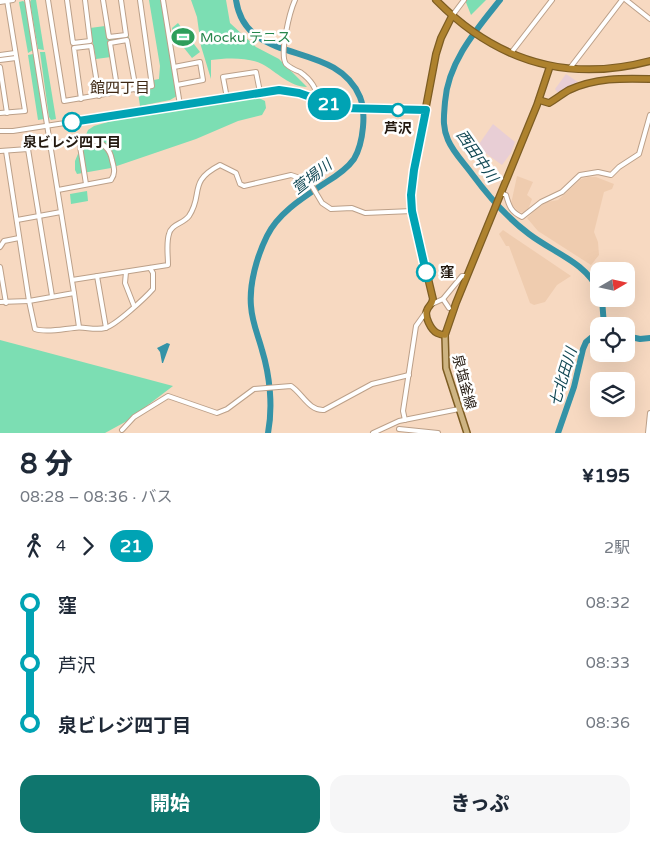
<!DOCTYPE html>
<html lang="ja">
<head>
<meta charset="utf-8">
<style>
  :root { --surface:#fff; --page:#f6f6f7; --text:#1f2937; --muted:#747a83; --accent:#0f766e }
  body { margin:0; font-family:"Varela Round","Noto Sans JP",sans-serif; background:var(--page); color:var(--text); height:100vh; display:flex; flex-direction:column; font-size:19px; white-space:nowrap }
  * { box-sizing:border-box; margin:0 }
  p { font-size:16px; color:var(--muted) }
  .icon { flex:none; width:28px; height:28px; fill:none; stroke:currentColor; stroke-width:2; stroke-linecap:round; stroke-linejoin:round }
  .map { position:relative; height:433px; overflow:hidden }
  .drawer { display:flex; flex-direction:column; background:var(--surface); flex:1 }
  .drawer>* { flex:none }
  .badge { padding:0 10px; border-radius:16px; font-size:18px; line-height:32px }
  .needle { width:32px; rotate:81deg }
  .tools { position:absolute; left:590px; top:262px; display:grid; gap:10px }
  .tools a { display:grid; place-items:center; width:45px; height:45px; border-radius:10px; background:var(--surface); box-shadow:0 5px 20px #0002; font-size:25px }
  .map>.badge { position:absolute; translate:-50% -50%; box-shadow:0 0 0 2px #fff }
  .legs { display:flex; align-items:center; gap:8px; height:55px; padding:0 20px; font-size:16px }
  .legs p { margin-inline-start:auto }
  .overview { display:flex; align-items:center; justify-content:space-between; height:85px; padding:0 20px }
  h1 { font-size:28px; font-weight:800; line-height:38px }
  .button { display:flex; gap:10px; margin-top:auto; padding:10px 20px }
  .button a { flex:1; height:58px; border-radius:15px; background:var(--accent); color:#fff; font-size:20px; font-weight:800; line-height:58px; text-align:center }
  .button a+a { background:var(--page); color:var(--text) }
  ul { padding:0 20px; list-style:none }
  li { display:flex; align-items:center; gap:18px; height:60px; font-size:19px }
  li i { display:grid; place-items:center; width:8px; height:100%; margin:0 6px; background:currentColor }
  li i::after { content:''; width:12px; height:12px; margin:-6px; border:4px solid; border-radius:50%; background:var(--surface) }
  li p { margin-inline-start:auto }
  li:first-child i { background:linear-gradient(#0000 50%,currentColor 0) }
  li:last-child i { background:linear-gradient(currentColor 50%,#0000 0) }
  .map>svg:first-child { display:block }
  .commercial { fill:#e8ced5 }
  .built { fill:#efccaf }
  .green { fill:#7cdeb3 }
  .water { fill:#3493a7 }
  .lines { fill:none; stroke-linecap:round; stroke-linejoin:round }
  .river { stroke:#3493a7; stroke-width:6 }
  .minor-casing { stroke:#bca089; stroke-width:6 }
  .major-casing { stroke:#7d5d23; stroke-width:8 }
  .highway-casing { stroke:#7d5d23; stroke-width:8 }
  .minor { stroke:#fff; stroke-width:4 }
  .major { stroke:#ceb482; stroke-width:5 }
  .highway { stroke:#ae822e; stroke-width:5.5 }
  .line-1-casing { stroke:#fff; stroke-width:11 }
  .line-1 { stroke:#00a3b4; stroke-width:8 }
  .stop-1-dot { fill:#fff; stroke:#00a3b4; stroke-width:2.5 }
  .labels { text-anchor:middle; dominant-baseline:central; stroke-width:5; stroke-linejoin:round; paint-order:stroke }
  .leisure-label { font-size:14px; fill:#27864d; stroke:#fff; text-anchor:start }
  .stop-label { font-size:14px; font-weight:bold; fill:#22180f; stroke:#fff }
  .street-label { font-size:14px; fill:#22180f; stroke:#fff }
  .neighbourhood-label { font-size:15px; fill:#3e2814; stroke:#fff }
  .water-label { font-size:15px; font-style:italic; fill:#124854; stroke:#fff }
</style>
</head>
<body>
<div class="map">
<svg width="650" height="433" viewBox="0 0 650 433">
  <rect width="100%" height="100%" fill="#f7d9c1"/>
  <g class="commercial">
    <path d="M566,74l12,8 -20,11 -3,-4z"/>
    <path d="M493,124l22,18 -4,11 -9,12 -25,-18z"/>
  </g>
  <g class="built">
    <path d="M517,176l16,6 -6,13 5,4 -4,11 -3,3 -6,-1 -8,-8z"/>
    <path d="M588,177h8l18,7 -2,5 -8,3 -10,40 4,10 1,13 -8,10 -53,-34 -11,-13 9,-9 11,-7 11,-2 23,-21z"/>
    <path d="M503,230l68,46 -14,9 -12,17 -11,3 -4,-2 -21,-57h-3l-7,-12z"/>
  </g>
  <g class="green">
    <path d="M31,0h5l8,50 -6,-1 -8,-47z"/>
    <path d="M149,0h13l15,96 -7,4 -30,6 -2,-14 16,-5v-7l5,-1 1,-13z"/>
    <path d="M191,0h35l4,23 26,24 23,12 28,28c-17,0 -30,-15 -45,-23 -14,-7 -36,-6 -51,-4v19l-10,-33 -4,-29z"/>
    <path d="M465,0h21l-15,15z"/>
    <path d="M23,1l3,2 7,47 -5,3 -9,-51z"/>
    <path d="M178,23l22,29 -8,6 -19,-24 -1,-6z"/>
    <path d="M105,26l3,13 20,-4 1,3 -21,4 3,15 -15,2 -6,-31z"/>
    <path d="M40,52h5l11,67 -5,1 -2,-3z"/>
    <path d="M33,54l2,1 9,64 -6,1 -10,-65z"/>
    <path d="M252,98h7l6,3 1,7 -4,7 -24,6 -42,18 -85,29 -34,6 -2,-4v-9l13,-31 6,-4 28,-8z"/>
    <path d="M87,191l1,10 -17,3 -1,-10z"/>
    <path d="M0,340l173,46 -46,35 -22,12h-105z"/>
  </g>
  <path class="water" d="M167,343l3,1 -7,19h-1l-2,-11 -3,-4z"/>
  <g class="lines">
    <g class="river">
      <path d="M236,0c10,68 99,38 124,97 4,10 4,19 3,30 -1,11 -3,22 -9,32 -7,10 -19,18 -29,24 -21,14 -47,30 -58,53 -10,20 -18,48 -16,70 1,16 7,29 11,44 8,26 11,57 6,83"/>
      <path d="M500,0c-24,30 -52,62 -55,102 -1,14 -3,24 3,38 5,12 16,23 24,34 17,23 34,43 57,60 25,19 56,28 70,57"/>
      <path d="M602,299l2,27"/>
      <path d="M626,336l14,3 10,-1"/>
      <path d="M558,433l16,-46 9,-38 3,-7 6,-5 7,-3"/>
    </g>
    <defs>
      <g id="minor">
        <path d="M48,0l16,101 88,-15 -12,-86"/>
        <path d="M67,0l6,43 17,-2 -5,-41"/>
        <path d="M103,0l6,37 17,-2 -5,-35"/>
        <path d="M163,0l17,105"/>
        <path d="M295,0c-5,11 -16,54 -9,64 4,4 9,6 14,8 10,7 17,16 18,28"/>
        <path d="M626,0l24,19"/>
        <path d="M0,2l13,-2"/>
        <path d="M452,16l12,-16"/>
        <path d="M511,53l41,-53"/>
        <path d="M0,55l15,-2"/>
        <path d="M0,60l16,-2"/>
        <path d="M0,67l7,46"/>
        <path d="M174,67l26,-5 3,18 -26,5"/>
        <path d="M570,68l52,-68"/>
        <path d="M118,93l-8,-50 17,-3 9,50"/>
        <path d="M227,98l-4,-21 33,-5 4,20"/>
        <path d="M81,99l-7,-51 17,-2 8,50"/>
        <path d="M0,113l25,-2 -18,-111"/>
        <path d="M0,131h13l266,-41 20,3 43,15 84,2"/>
        <path d="M79,140l7,44"/>
        <path d="M50,144c21,-3 57,-13 62,16 2,8 4,13 -1,20l-53,10"/>
        <path d="M0,151l28,-2 24,147"/>
        <path d="M6,151l23,150 6,28c11,4 28,0 39,-1 10,-2 20,3 31,0 10,-2 41,-31 48,-39v-16l-3,-5"/>
        <path d="M501,193l5,2c3,11 5,17 16,22l19,-15 21,-10 18,-17 18,-3 13,3 8,-8 20,-13 11,-39"/>
        <path d="M17,220l44,-8"/>
        <path d="M0,247l4,-6 15,-3"/>
        <path d="M0,267l6,36"/>
        <path d="M126,272l-1,11 9,23"/>
        <path d="M97,276l9,52"/>
        <path d="M72,280l96,-15c0,-10 -2,-22 1,-31 2,-10 14,-10 20,-18 15,-22 -2,-34 31,-51l16,8 4,11 4,2 47,-11 18,6 13,22 9,6 21,-1 13,5 47,-2"/>
        <path d="M74,293l5,34"/>
        <path d="M443,299l6,9"/>
        <path d="M0,302l29,-1 45,-8 -47,-293"/>
        <path d="M432,304l11,-5 19,-23h5"/>
        <path d="M405,420l-2,-9 13,-85 10,-14"/>
        <path d="M399,429l39,4"/>
        <path d="M122,430l12,-13 34,-21 49,17 10,-4 27,-20 37,-3c11,7 18,25 33,24l48,-26 37,-9"/>
        <path d="M373,433l26,-12 60,-12"/>
        <path d="M648,433l2,-20"/>
      </g>
      <path id="major" d="M445,335l1,33 21,65"/>
      <g id="highway">
        <path d="M436,0c60,61 131,83 214,61"/>
        <path d="M452,16l-11,22 -5,16 -22,116 -3,25 1,16 21,88c-1,6 -4,6 -6,11 -3,6 4,20 10,23 2,1 6,2 8,2l11,-32 81,-198 13,-39"/>
        <path d="M539,100l10,3c7,-4 13,-9 20,-13 26,-12 53,-12 81,-11"/>
      </g>
    </defs>
    <use href="#minor" class="minor-casing"/>
    <use href="#major" class="major-casing"/>
    <use href="#highway" class="highway-casing"/>
    <use href="#minor" class="minor"/>
    <use href="#major" class="major"/>
    <use href="#highway" class="highway"/>
  </g>
  <g class="lines">
    <defs>
      <path id="line-1" d="M72,122l207,-32 20,3 43,15 84,2 -12,60 -3,25 1,16 14,61"/>
    </defs>
    <use href="#line-1" class="line-1-casing"/>
    <use href="#line-1" class="line-1"/>
  </g>
  <defs>
    <symbol id="stadium-bare" viewBox="-9 -9 18 18"><path d="M0-5a6.5 5 0 1 0 0 10a6.5 5 0 1 0 0-10ZM-3.5-1.8h7v3.6h-7Z" fill="#2e9e5b" stroke="#fff" stroke-width="2.5" paint-order="stroke"/></symbol>
  </defs>
  <g fill-rule="evenodd">
    <use href="#stadium-bare" x="167" y="21" width="32" height="32"/>
  </g>
  <g class="stop-1-dot">
    <circle cx="398" cy="110" r="6"/>
    <circle cx="72" cy="122" r="9"/>
    <circle cx="426" cy="272" r="9"/>
  </g>
  <g class="labels">
    <g class="leisure-label">
      <text x="200" y="37">Mocku テニス</text>
    </g>
    <g class="stop-label">
      <text x="398" y="128">芦沢</text>
      <text x="72" y="142">泉ビレジ四丁目</text>
      <text x="440" y="272" text-anchor="start">窪</text>
    </g>
    <g class="street-label">
      <text transform="translate(464 382) rotate(75)">泉塩釜線</text>
    </g>
    <g class="neighbourhood-label">
      <text x="120" y="88">館四丁目</text>
    </g>
    <g class="water-label">
      <text transform="translate(477 156) rotate(55)">西田中川</text>
      <text transform="translate(312 177) rotate(-38)">萱場川</text>
      <text transform="translate(563 377) rotate(-73)">七北田川</text>
    </g>
  </g>
</svg>
<div class="tools">
<a><svg class="needle" viewBox="-14 -14 28 28"><path d="M0-13l5 13h-10z" fill="#e53935"/><path d="M0 13l5-13h-10z" fill="#747a83"/></svg></a>
<a><svg class="icon" aria-label="locate" viewBox="0 0 24 24"><circle cx="12" cy="12" r="6"/><path d="M12 2v4M12 18v4M2 12h4M18 12h4"/></svg></a>
<a><svg class="icon" aria-label="layers" viewBox="0 0 24 24"><path d="M12 4l9 5-9 5-9-5zM3 14l9 5 9-5"/></svg></a>
</div>
<b class="badge" style="left:329px;top:104px;background:#00a3b4;color:#fff">21</b>
</div>
<section class="drawer">
<div class="overview"><div><h1>8 分</h1><p>08:28 – 08:36 · バス</p></div><b>¥195</b></div>
<div class="legs"><svg class="icon" aria-label="walk" viewBox="0 0 24 24"><circle cx="13" cy="4" r="2"/><path d="M13 8l-2 6 4 7M11 14l-3 7M7 12l3-4h3l4 4"/></svg>4<svg class="icon" aria-label="forward" viewBox="0 0 24 24"><path d="M9 5l7 7-7 7"/></svg><b class="badge" style="background:#00a3b4;color:#fff">21</b><p>2駅</p></div>
<ul>
<li><i style="color:#00a3b4"></i><b>窪</b><p>08:32</p></li>
<li><i style="color:#00a3b4"></i><span>芦沢</span><p>08:33</p></li>
<li><i style="color:#00a3b4"></i><b>泉ビレジ四丁目</b><p>08:36</p></li>
</ul>
<div class="button"><a>開始</a><a>きっぷ</a></div>
</section>
</body>
</html>
